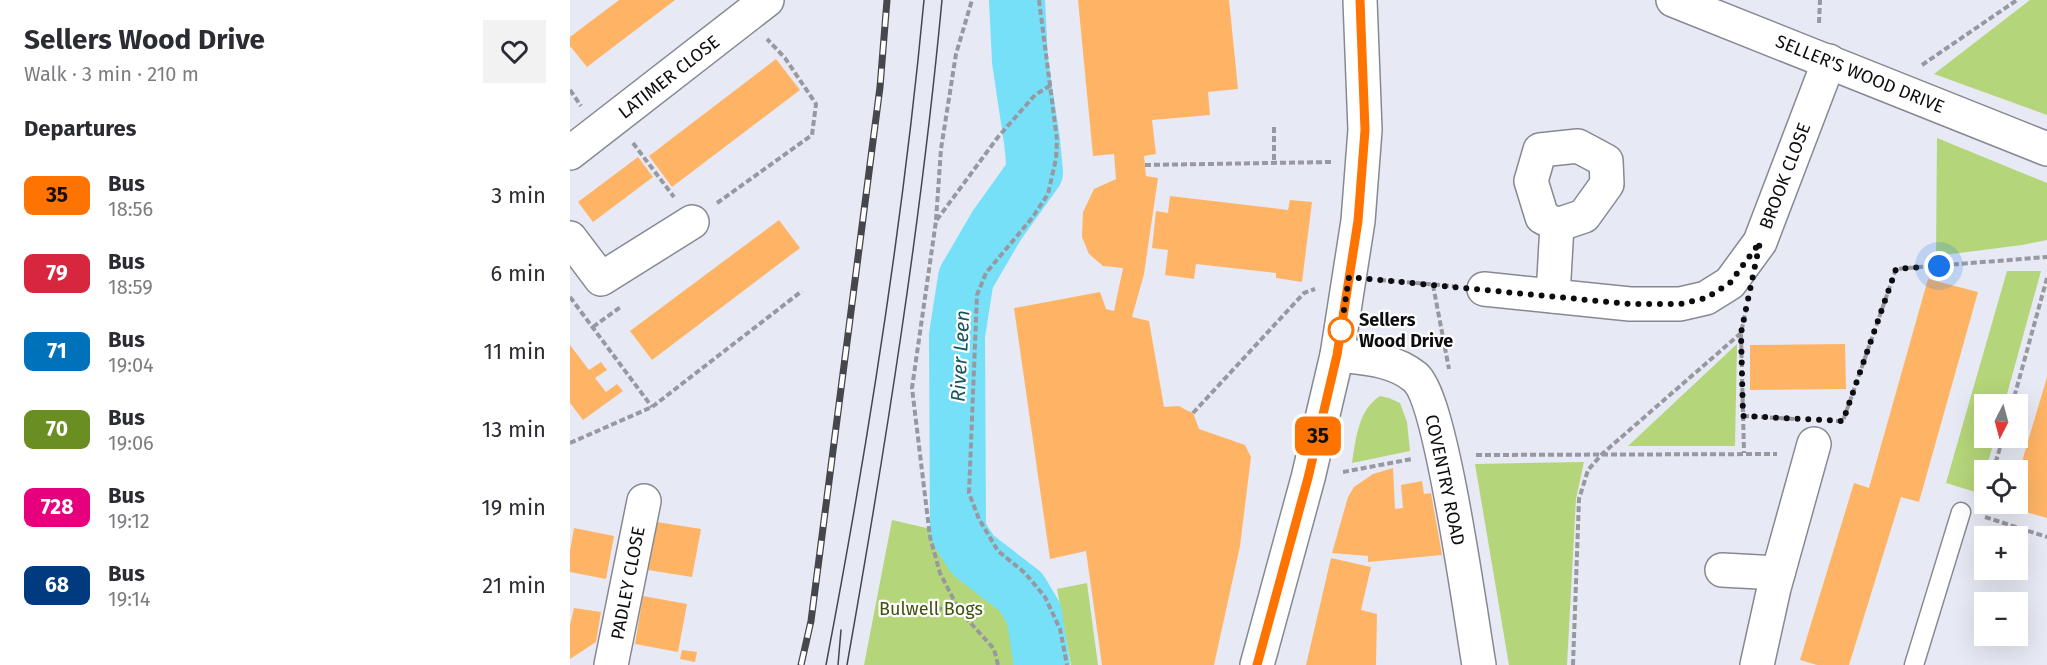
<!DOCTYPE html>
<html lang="en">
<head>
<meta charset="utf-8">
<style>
  :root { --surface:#fff; --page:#f2f2f3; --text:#2b2b33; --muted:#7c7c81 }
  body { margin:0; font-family:"Fira Sans",sans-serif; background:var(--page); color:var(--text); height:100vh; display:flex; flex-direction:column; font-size:22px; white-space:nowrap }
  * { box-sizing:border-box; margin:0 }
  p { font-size:20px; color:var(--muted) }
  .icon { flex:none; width:33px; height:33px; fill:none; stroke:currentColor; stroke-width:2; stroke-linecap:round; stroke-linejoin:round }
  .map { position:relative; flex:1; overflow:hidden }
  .panel { display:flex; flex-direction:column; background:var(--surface); width:570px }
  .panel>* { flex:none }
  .badge { padding:0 12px; border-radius:9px; font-size:21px; line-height:39px }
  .needle { width:39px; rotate:186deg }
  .fabs { position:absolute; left:1404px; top:394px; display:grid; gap:12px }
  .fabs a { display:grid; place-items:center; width:54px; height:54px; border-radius:0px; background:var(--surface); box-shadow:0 6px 24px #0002; font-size:30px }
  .you { position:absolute; width:30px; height:30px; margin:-15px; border:4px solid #fff; border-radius:50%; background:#1a73e8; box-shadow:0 0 0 9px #1a73e833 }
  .map>.badge { position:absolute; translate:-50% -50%; box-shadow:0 0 0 3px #fff }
  h2 { padding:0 24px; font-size:22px; line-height:54px }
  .round { display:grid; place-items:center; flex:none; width:63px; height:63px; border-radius:0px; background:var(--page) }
  .overview { display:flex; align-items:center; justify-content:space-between; height:102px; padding:0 24px }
  h1 { font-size:28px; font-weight:700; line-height:45px }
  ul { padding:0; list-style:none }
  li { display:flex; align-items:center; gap:18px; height:78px; padding:0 24px }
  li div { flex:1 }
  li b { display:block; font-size:22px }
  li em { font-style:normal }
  li .badge { min-width:66px; font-weight:700; text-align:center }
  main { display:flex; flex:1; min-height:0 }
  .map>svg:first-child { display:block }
  .green { fill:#b5d57a }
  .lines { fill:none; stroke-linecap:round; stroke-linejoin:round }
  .river { stroke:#76e0f8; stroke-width:56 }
  .building { fill:#ffb465 }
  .lane-casing { stroke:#878992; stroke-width:21 }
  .street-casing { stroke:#878992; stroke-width:36 }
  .secondary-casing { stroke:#878992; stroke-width:36 }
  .path { stroke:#9798a0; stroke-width:4; stroke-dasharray:6 3; stroke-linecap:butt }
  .lane { stroke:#fff; stroke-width:18 }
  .street { stroke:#fff; stroke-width:33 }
  .secondary { stroke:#fff; stroke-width:33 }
  .tram { stroke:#46474c; stroke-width:1.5 }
  .rail-casing { stroke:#46474c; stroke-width:7 }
  .rail { stroke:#fff; stroke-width:4.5; stroke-dasharray:14; stroke-linecap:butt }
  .line-casing { stroke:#fff; stroke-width:14 }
  .line { stroke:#ff7300; stroke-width:9 }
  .walk { stroke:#0d0d11; stroke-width:6; stroke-dasharray:0 10.8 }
  .stop-dot { fill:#fff; stroke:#ff7300; stroke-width:3 }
  .labels { text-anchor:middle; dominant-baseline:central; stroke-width:4.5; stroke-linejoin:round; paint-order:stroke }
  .street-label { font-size:18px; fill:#0d0d11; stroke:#fff }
  .stop-label { font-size:18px; font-weight:bold; fill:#0d0d11; stroke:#fff; text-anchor:start }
  .park-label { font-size:18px; fill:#3e520a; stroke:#fff }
  .water-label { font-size:20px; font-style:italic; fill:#165360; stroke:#fff }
</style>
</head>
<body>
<main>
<section class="panel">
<div class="overview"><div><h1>Sellers Wood Drive</h1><p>Walk · 3 min · 210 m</p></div><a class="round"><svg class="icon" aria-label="heart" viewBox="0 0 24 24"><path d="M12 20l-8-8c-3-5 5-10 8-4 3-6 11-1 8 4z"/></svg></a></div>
<h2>Departures</h2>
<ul>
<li><span class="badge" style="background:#ff7300;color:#111">35</span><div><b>Bus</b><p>18:56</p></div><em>3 min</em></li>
<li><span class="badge" style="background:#d7263d;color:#fff">79</span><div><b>Bus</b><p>18:59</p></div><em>6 min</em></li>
<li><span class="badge" style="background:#0072bc;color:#fff">71</span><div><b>Bus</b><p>19:04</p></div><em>11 min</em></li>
<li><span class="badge" style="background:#6b8e23;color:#fff">70</span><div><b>Bus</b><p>19:06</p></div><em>13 min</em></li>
<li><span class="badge" style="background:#e6007e;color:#fff">728</span><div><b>Bus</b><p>19:12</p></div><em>19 min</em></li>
<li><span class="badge" style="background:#003b80;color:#fff">68</span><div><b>Bus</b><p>19:14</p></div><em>21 min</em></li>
</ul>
</section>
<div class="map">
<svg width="1477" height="665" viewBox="0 0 1477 665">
  <rect width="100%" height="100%" fill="#e7e9f4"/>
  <g class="green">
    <path d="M1460,0h17v115l-113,-41z"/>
    <path d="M1367,138l110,45v57l-25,5 -86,11z"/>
    <path d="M1437,271h34l-37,134h-20v33h11l-16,55 -33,-10z"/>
    <path d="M1167,344l-2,102h-107z"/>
    <path d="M810,396l9,2 11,5 7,19 3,29 -58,12c4,-24 6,-53 28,-67z"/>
    <path d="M1014,462l-8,37 -9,166h-58l-34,-201z"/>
    <path d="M322,520l52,12 20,34 23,21 34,54 5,24h-162z"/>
    <path d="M517,583l11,82h-27l-14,-76z"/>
  </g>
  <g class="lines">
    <path class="river" d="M447,0l3,61 12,80 3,31 -38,53 -31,53 -9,57 1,197 15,23 48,37 13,22 8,51"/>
  </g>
  <g class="building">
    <path d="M49,0h56l-88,67 -17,-21v-9z"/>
    <path d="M508,0h151l9,89 -30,3 2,23 -58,5 4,34 -12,2 2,20 12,2 -14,96 -12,43 17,4 15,86 15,-1 7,4 7,3 6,16 46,16 6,12 -11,89 -26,119h-112l-16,-114 -36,8 -36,-251 86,-16 6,17 8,2 9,-43 -20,-2 -14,-12 -7,-17 1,-25 11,-23 22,-10 -2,-25 -21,2z"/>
    <path d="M206,59l24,31 -128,97 -23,-31z"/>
    <path d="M68,157l15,20 -60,45 -15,-20z"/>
    <path d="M600,196l118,14 2,-10 22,2 -10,80 -26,-4v-5l-80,-9 -2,15 -29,-4 3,-25 -16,-2 4,-37 12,2z"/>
    <path d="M209,220l21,28 -148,112 -22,-29z"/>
    <path d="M1358,279l50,13 -59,210 -18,-5 -52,168h-32l-17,-5 54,-177 15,5z"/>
    <path d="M1275,344l1,45 -96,1v-45z"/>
    <path d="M0,345l19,25 12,-8 6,8 -12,8 11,14 11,-8 6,7 -40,29 -13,-17z"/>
    <path d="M1477,377v141l-39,-11 1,-3h9v-29z"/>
    <path d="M823,468l2,41 8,-1 -2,-23 21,-4 2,13 7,-1 11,62 -74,7v-6l-36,-3 16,-56 6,-10 19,-13z"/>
    <path d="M87,522l44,7 -9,48 -44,-7z"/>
    <path d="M4,528l40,8 -8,43 -36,-7v-21z"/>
    <path d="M761,558l40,9 -10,43 16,4 -1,51h-70z"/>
    <path d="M73,596l44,8 -9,48 -43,-8z"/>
    <path d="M4,608l27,4 -5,30 -26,17v-34z"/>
    <path d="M112,650l15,2 -2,10 -15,-3z"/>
  </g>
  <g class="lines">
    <defs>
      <path id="lane" d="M1344,665l47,-153"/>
      <g id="street">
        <path d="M1008,146l28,15 1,23 -23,32 -27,9 -15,-8 -11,-36 9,-31z"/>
        <path d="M0,153l197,-153"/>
        <path d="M0,238l31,41 91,-57"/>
        <path d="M914,289l146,15h50l26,-6 24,-15 30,-41 69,-181"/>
        <path d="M983,296l4,-71"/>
        <path d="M767,355c27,3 56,4 78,22 27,23 56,242 64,288"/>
        <path d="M1152,570l56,3"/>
        <path d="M41,665l33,-164"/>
        <path d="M1187,665l17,-77 40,-144"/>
      </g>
      <g id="secondary">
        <path d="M1103,0l374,149"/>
        <path d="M687,665l51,-187 29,-123 21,-134 7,-91 -5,-130"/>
      </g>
    </defs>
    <use href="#lane" class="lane-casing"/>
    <use href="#street" class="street-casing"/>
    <use href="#secondary" class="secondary-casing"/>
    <g class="path">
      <path d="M469,0l18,140 -1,19 -8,35 -16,24 -46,55 -9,22 -8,198 10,26 19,32 27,22 20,24 15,32 7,36"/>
      <path d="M1249,23l1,-23"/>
      <path d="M1352,65l95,-65"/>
      <path d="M0,90l11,16"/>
      <path d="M704,127v36"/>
      <path d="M63,143l41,54"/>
      <path d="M575,165l186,-3"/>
      <path d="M147,203l95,-68 4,-31 -31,-46 -18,-19"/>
      <path d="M366,220l5,-71 15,-95 16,-54"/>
      <path d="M810,280l73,6"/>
      <path d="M863,285l16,84"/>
      <path d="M0,297l82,110"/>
      <path d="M23,327l29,-21"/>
      <path d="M1171,334l3,119"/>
      <path d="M1442,405l35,-127"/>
      <path d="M623,413l111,-120 11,-4"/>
      <path d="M1173,416l52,3"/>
      <path d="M1266,421h7l53,-152 151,-12"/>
      <path d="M0,443l82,-36 150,-116"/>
      <path d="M906,455l301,-1"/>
      <path d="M1423,471l10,-33"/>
      <path d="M773,472l69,-13"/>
      <path d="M1415,517l62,20"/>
      <path d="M348,607l41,3"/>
      <path d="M428,665l-4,-16 -35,-39 -19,-37 -10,-36 -18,-149 24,-167 62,-84 37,-42 16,-10"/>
      <path d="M1003,665l6,-166 9,-29 14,-16 139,-121 5,-23"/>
    </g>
    <use href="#lane" class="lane"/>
    <use href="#street" class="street"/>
    <use href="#secondary" class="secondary"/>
    <g class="tram">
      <path d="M256,665c42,-220 77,-442 98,-665"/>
      <path d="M268,665l3,-35"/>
      <path d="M277,665c39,-221 74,-442 95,-665"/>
    </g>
    <defs>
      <path id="rail" d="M231,665l10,-44 69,-534 7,-87"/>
    </defs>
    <use href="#rail" class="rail-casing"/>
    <use href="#rail" class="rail"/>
  </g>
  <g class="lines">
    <defs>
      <path id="line" d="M687,665l51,-187 29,-123 21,-134 7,-91 -5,-130"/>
    </defs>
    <use href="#line" class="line-casing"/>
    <use href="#line" class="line"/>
    <path class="walk" d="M771,330l-1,6 9,-59 281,27h50l26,-6 24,-15 30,-41 -19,91 2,83 100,5 53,-152 43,-3"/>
  </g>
  <circle class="stop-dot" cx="771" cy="330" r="12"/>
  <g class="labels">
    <g class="street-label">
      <text transform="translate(1290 74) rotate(22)">SELLER'S WOOD DRIVE</text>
      <text transform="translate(99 77) rotate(-38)">LATIMER CLOSE</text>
      <text transform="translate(1215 176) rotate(-69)">BROOK CLOSE</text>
      <text transform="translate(875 480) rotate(78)">COVENTRY ROAD</text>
      <text transform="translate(58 583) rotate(-79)">PADLEY CLOSE</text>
    </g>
    <g class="stop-label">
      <text x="789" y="320">Sellers<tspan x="789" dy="21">Wood Drive</tspan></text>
    </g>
    <g class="park-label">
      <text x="361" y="609">Bulwell Bogs</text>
    </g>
    <g class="water-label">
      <text transform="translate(390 356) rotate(-87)">River Leen</text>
    </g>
  </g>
</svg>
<div class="fabs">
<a><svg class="needle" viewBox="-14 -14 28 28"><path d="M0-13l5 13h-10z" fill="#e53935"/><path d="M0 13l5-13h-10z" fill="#7c7c81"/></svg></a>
<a><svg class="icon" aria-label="locate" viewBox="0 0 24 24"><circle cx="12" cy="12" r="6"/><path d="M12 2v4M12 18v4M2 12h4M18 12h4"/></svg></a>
<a>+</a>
<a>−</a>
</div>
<div class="you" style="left:1369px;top:266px"></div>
<b class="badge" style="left:748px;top:436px;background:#ff7300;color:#111">35</b>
</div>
</main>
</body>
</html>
